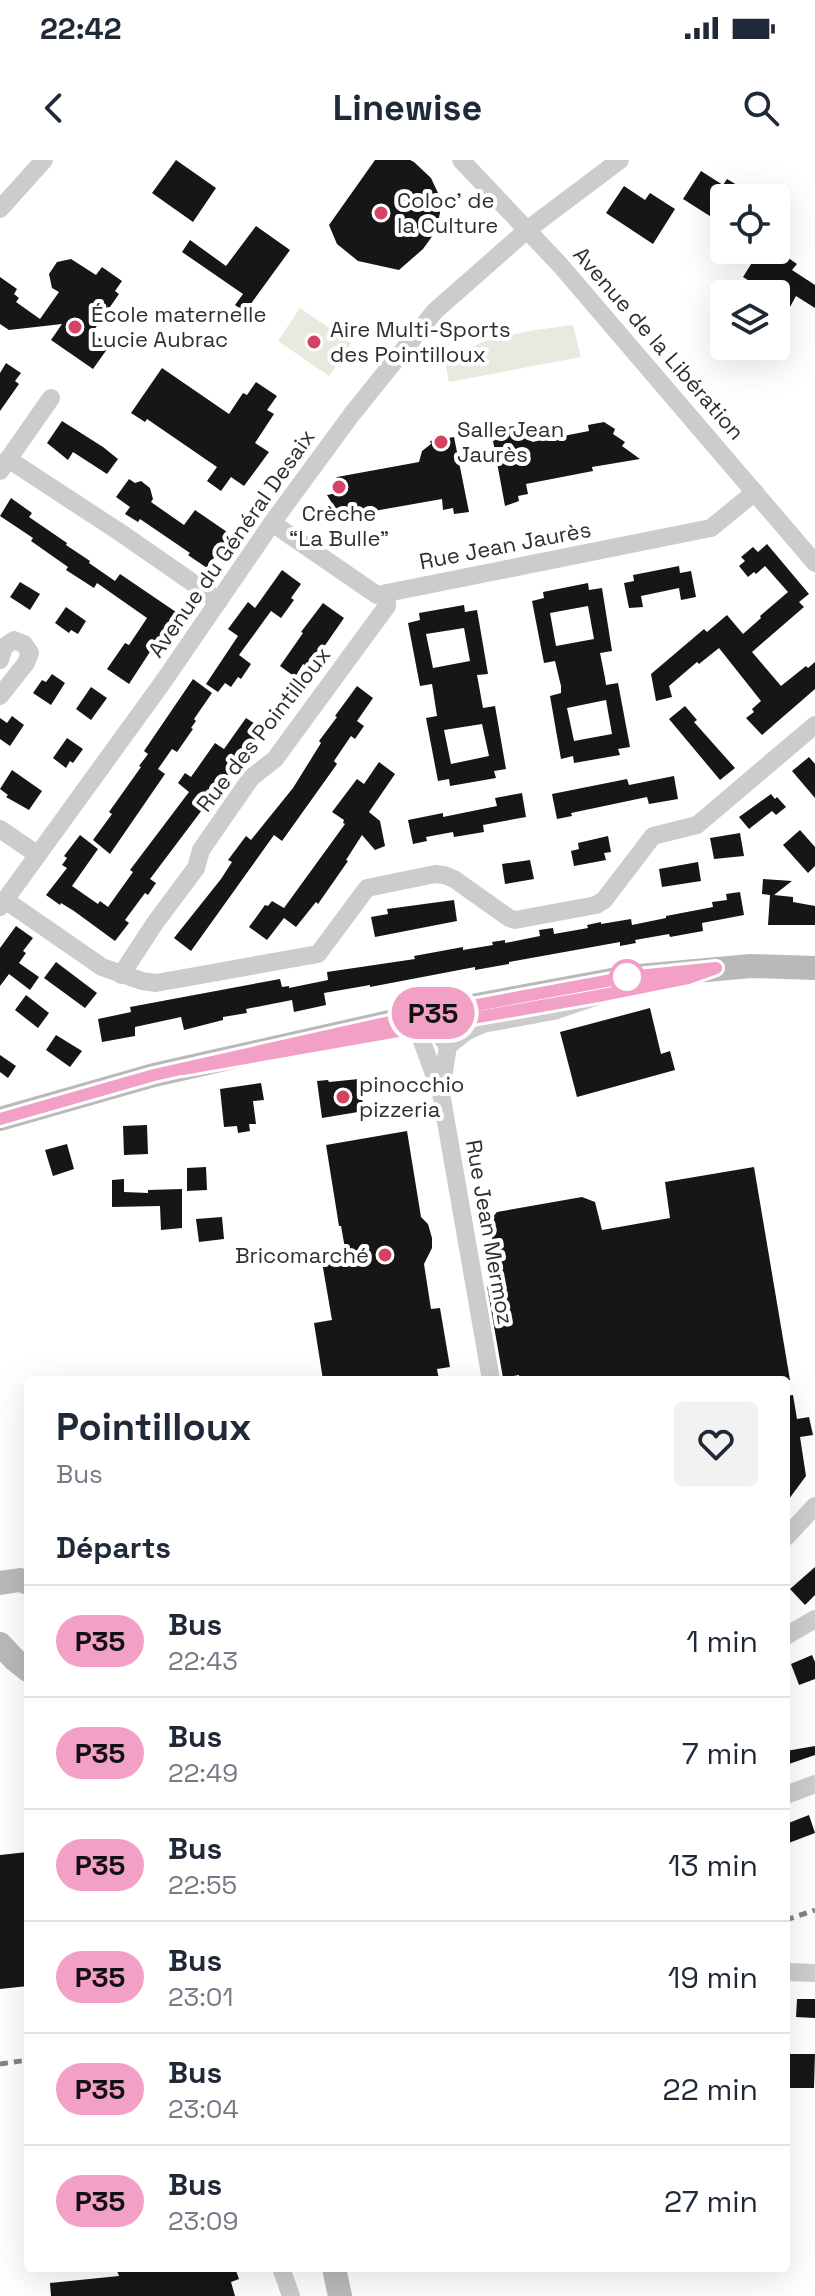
<!DOCTYPE html>
<html lang="fr">
<head>
<meta charset="utf-8">
<style>
  :root { --surface:#fff; --page:#f2f2f3; --text:#1f2937; --muted:#747a83; --line:#e0e1e3 }
  body { margin:0; font-family:"Space Grotesk",sans-serif; background:var(--page); color:var(--text); height:100vh; display:flex; flex-direction:column; font-size:30px; white-space:nowrap }
  * { box-sizing:border-box; margin:0 }
  p { font-size:26px; color:var(--muted) }
  .icon { flex:none; width:44px; height:44px; fill:none; stroke:currentColor; stroke-width:2; stroke-linecap:round; stroke-linejoin:round }
  .map { position:relative; flex:1; overflow:hidden }
  .drawer { position:absolute; left:24px; top:1216px; width:766px; height:896px; display:flex; flex-direction:column; background:var(--surface); border-radius:8px; box-shadow:0 8px 32px #0002 }
  .drawer>* { flex:none }
  .badge { padding:0 16px; border-radius:26px; font-size:28px; line-height:52px }
  .fabs { position:absolute; left:710px; top:24px; display:grid; gap:16px }
  .fabs a { display:grid; place-items:center; width:80px; height:80px; border-radius:8px; background:var(--surface); box-shadow:0 8px 32px #0002; font-size:40px }
  .map>.badge { position:absolute; translate:-50% -50%; box-shadow:0 0 0 4px #fff }
  h2 { padding:0 32px; font-size:30px; line-height:72px }
  .round { display:grid; place-items:center; flex:none; width:84px; height:84px; border-radius:8px; background:var(--page) }
  .summary { display:flex; align-items:center; justify-content:space-between; height:136px; padding:0 32px }
  h1 { font-size:38px; font-weight:700; line-height:60px }
  ul { padding:0; list-style:none }
  li { display:flex; align-items:center; gap:24px; height:112px; padding:0 32px; border-top:2px solid var(--line) }
  li div { flex:1 }
  li b { display:block; font-size:30px }
  li em { font-style:normal }
  li .badge { min-width:88px; font-weight:700; text-align:center }
  .status { display:flex; justify-content:space-between; align-items:center; height:56px; padding:0 40px; background:var(--surface); direction:ltr }
  .status svg { height:22px; fill:currentColor }
  header { display:flex; justify-content:space-between; align-items:center; height:104px; padding:0 32px; background:var(--surface); font-size:36px; font-weight:700 }
  .map>svg:first-child { display:block }
  .green { fill:#e7eade }
  .building { fill:#161616; fill-rule:evenodd }
  .lines { fill:none; stroke-linecap:round; stroke-linejoin:round }
  .minor { stroke:#ccc; stroke-width:18 }
  .secondary { stroke:#b9b9b9; stroke-width:24 }
  .rail { stroke:#848484; stroke-width:5; stroke-dasharray:8 6; stroke-linecap:butt }
  .line-casing { stroke:#fff; stroke-width:18 }
  .line { stroke:#f2a0c6; stroke-width:12 }
  .poi-dot { fill:#d44264; stroke:#fff; stroke-width:3 }
  .stop-dot { fill:#fff; stroke:#f2a0c6; stroke-width:4 }
  .labels { text-anchor:middle; dominant-baseline:central; stroke-width:8; stroke-linejoin:round; paint-order:stroke }
  .poi-label { font-size:22px; fill:#2f2f2f; stroke:#fff; text-anchor:start }
  .street-label { font-size:22px; fill:#2f2f2f; stroke:#fff }
</style>
</head>
<body>
<div class="status"><b>22:42</b><svg viewBox="0 0 49 12"><path d="M0 12V9h3v3zM5 12V6h3v6zM10 12V3h3v9zM15 12V0h3v12zM26 1h20v11H26zM47 4h2v5h-2z"/></svg></div>
<header><svg class="icon" aria-label="back" viewBox="0 0 24 24"><path d="M15 5l-7 7 7 7"/></svg>Linewise<svg class="icon" aria-label="search" viewBox="0 0 24 24"><circle cx="10" cy="10" r="6"/><path d="M15 15l6 6"/></svg></header>
<div class="map">
<svg width="815" height="2136" viewBox="0 0 815 2136">
  <rect width="100%" height="100%" fill="#fff"/>
  <g class="green">
    <path d="M300,148l51,35 -22,33 -51,-35z"/>
    <path d="M573,165l8,32 -132,25 -4,-20 37,-20 46,-11z"/>
  </g>
  <g class="building">
    <path d="M176,0l40,28 -23,34 -41,-29z"/>
    <path d="M375,0h35l4,2 17,16 7,15 2,20 -4,18 -13,18 -24,21 -41,-9 -21,-17 -8,-19z"/>
    <path d="M701,11l22,14 4,-6 10,6 -5,7 10,6h-18v27l-41,-26z"/>
    <path d="M624,26l21,14 5,-7 25,16 -22,35 -47,-31z"/>
    <path d="M256,66l34,24 -45,62 -10,-7 8,-11 -61,-42 8,-12 36,26z"/>
    <path d="M760,90l22,14 5,-7 10,7 -5,6 23,15v23l-19,-12 -6,11 -14,-9v-4h-6l-27,-17z"/>
    <path d="M71,99l25,16 6,-8 20,14 -7,10 4,3 -27,39 18,12 -17,24 -42,-29 11,-16 -53,6 -9,-6v-47l17,12 -3,5 5,4 -3,4 24,17 19,-27 -7,-4 -3,-14 8,-12z"/>
    <path d="M6,203l15,10 -6,8 4,3 -19,27v-38z"/>
    <path d="M162,208l67,46 14,-21 4,2 9,-13 21,14 -10,14 7,4 -19,29 14,9 -25,34 -13,-9 -10,14 -14,-10 10,-14 -70,-48 -2,3 -14,-9z"/>
    <path d="M62,261l41,26 15,12 -11,15 -34,-22 -5,8 -21,-17z"/>
    <path d="M604,262l11,7 -2,5 12,8 -3,4 18,13 -48,8 1,4 -67,13 2,10 -10,2 1,5 -14,5 -14,-76 23,-4 1,4 13,2 4,10 57,-11 -1,-6z"/>
    <path d="M454,277l15,75 -15,2 -1,-6 -10,2 -1,-11 -68,12 -1,-5 -16,8 -8,1 -13,-5 -9,-15 5,-1v-9l5,-8 82,-15 3,-11 9,-7 -1,-3z"/>
    <path d="M129,319l6,4 6,-2 9,7 3,11 -2,3 33,23 11,-15 35,24 -23,34 -19,-13 2,-2 -50,-34 -2,3 -13,-8 5,-7 -14,-10z"/>
    <path d="M11,338l21,15 -3,4 38,26 -1,2 24,16 -1,2 26,18 5,-7 56,38 -47,72 -22,-15 18,-26 4,2 18,-27 -50,-35 -3,5 -28,-18 2,-3 -37,-26 2,-3 -33,-22z"/>
    <path d="M767,384l42,50 -10,8 5,5 -52,45 29,34 25,-20 2,2 7,-6v27l-53,46 -16,-17 8,-6 -2,-3 9,-8 -42,-53 -20,16 -2,-2 -28,24 3,11 -16,4 -5,-27 53,-45 3,3 20,-17 16,19 18,-16 -1,-2 28,-24 -23,-26 -9,8 -2,-2 -6,5 -9,-11 6,-5 -4,-4 12,-10 5,5z"/>
    <path d="M679,406l1,7 11,-2 5,26 -15,3 -2,-12 -38,8 2,11 -14,1 -5,-25 10,-2 -1,-6z"/>
    <path d="M282,410l19,14 -10,14 3,2 -13,18 -10,-7 -32,44 12,9 -10,15 -3,-2 -7,10 -6,-4 -7,9 -12,-8 32,-48 -10,-7 20,-27 7,6z"/>
    <path d="M20,422l20,12 -10,16 -20,-13z"/>
    <path d="M588,423l1,7 13,-2 10,63 -12,2 5,25 1,7 12,-2 12,64 -12,2 2,6 -46,8 -1,-7 -12,3 -11,-63 11,-3v-7l-6,-25 -11,2 -12,-62 12,-3 -1,-6zM588,446l6,33 -38,7 -6,-33zM606,540l6,34 -38,7 -7,-33z"/>
    <path d="M323,443l21,15 -25,36 5,3 -11,14 -10,-7 -8,13 -15,-11 23,-33 -2,-1z"/>
    <path d="M464,445l1,7 12,-2 11,64 -11,1 6,33 12,-2 11,63 -12,2 2,7 -46,8 -1,-7 -11,2 -12,-63 11,-2 -4,-26 -1,-6 -12,2 -12,-63 12,-3 -1,-7zM464,468l6,33 -37,7 -7,-34zM482,564l7,32 -38,8 -7,-34z"/>
    <path d="M66,447l20,14 -8,13 -7,-4 -2,3 -14,-10z"/>
    <path d="M52,514l13,9 -14,22 -18,-12 9,-13 4,2z"/>
    <path d="M193,519l19,14 -18,26 2,2 -5,7 2,1 -16,23 -5,-3 -14,20 7,5 -55,80 -17,-14 19,-26 -3,-2 32,-45 -2,-1 9,-12 -4,-3z"/>
    <path d="M357,526l16,12 -16,23 7,5 -9,13 -4,-3 -17,25 3,3 -55,77 -8,-6 -83,116 -17,-13 47,-59 11,-17 -4,-2 18,-24 5,4 42,-52 28,-45 -2,-2 18,-24 -2,-1z"/>
    <path d="M91,527l16,11 -16,22 -15,-11z"/>
    <path d="M685,546l12,14 -3,2 41,46 -15,12 -51,-61z"/>
    <path d="M12,556l12,9 -14,21 -10,-7v-21l7,5z"/>
    <path d="M246,558l17,11 -113,150 6,4 -8,12 -3,-2 -20,27 4,3 -14,18 -41,-30 -13,-8 -1,2 -14,-10 21,-27 -5,-3 5,-7 -3,-2 16,-21 18,14 -26,37 26,18 2,-3 8,6 25,-35 -3,-2 59,-78 -11,-9 7,-10 6,4 24,-34 9,6z"/>
    <path d="M67,578l16,11 -10,14 -3,-2 -4,7 -13,-10z"/>
    <path d="M809,597l6,7v34l-23,-27z"/>
    <path d="M379,602l16,12 -26,38 11,9 5,25 -10,4 -13,-15 -16,25 2,1 -30,43 -2,-2 -20,25 -12,-9 -17,22 -18,-13 16,-22 3,1 4,-5 12,7 61,-84 -2,-1 1,-3 -12,-8 25,-33 7,5z"/>
    <path d="M12,610l30,21 -13,19 -23,-13 2,-2 -8,-6z"/>
    <path d="M674,616l4,23 -29,5 -2,-7 -76,16 1,3 -15,3 -5,-25 75,-15 2,6z"/>
    <path d="M522,633l4,24 -43,8 1,7 -30,5 -1,-5 -27,5 1,4 -14,3 -5,-24 35,-7v4l54,-11 -2,-8z"/>
    <path d="M771,634l4,5 2,-2 9,10 -10,8 -4,-4 -23,18 -10,-12z"/>
    <path d="M800,670l15,17v19l-7,7 -25,-28z"/>
    <path d="M740,673l4,23 -30,3 -4,-21z"/>
    <path d="M608,676l3,16 -7,1 2,7 -32,6 -3,-15 8,-2 -1,-6z"/>
    <path d="M530,700l4,19 -29,5 -3,-20z"/>
    <path d="M698,702l3,19 -39,6 -3,-18z"/>
    <path d="M763,719l29,2 -18,14 19,2v5l22,4v19h-47l2,-30 -8,-1z"/>
    <path d="M740,732l4,23 -42,8 1,8 -33,6 -1,-3 -34,6 1,3 -16,3v-4l-111,20v2l-34,6v-3l-105,20v-2l-46,8 2,12 -32,7 -2,-12 -46,9 1,4 -24,4v3l-39,10 -3,-13 -46,10v9l-33,6 -4,-23 33,-7 -1,-5 150,-28 2,8 7,-1v2l39,-8 -1,-8 88,-13 -1,-3 49,-9v3l30,-5 -1,-3 13,-2v3l35,-7 -1,-6 14,-2 1,6 34,-6 -1,-3 14,-3v2l30,-5 1,6 34,-7v-2l47,-9 -1,-5 15,-2 -1,-6z"/>
    <path d="M454,740l3,21 -82,16 -4,-20 17,-3 -1,-5z"/>
    <path d="M16,766l17,12 -10,13 3,2 -7,10 20,14 -9,13 -21,-16 -9,12v-38z"/>
    <path d="M56,802l41,31 -12,15 -41,-30z"/>
    <path d="M26,835l23,18 -11,15 -23,-18z"/>
    <path d="M650,848l11,46 9,-3 5,19 -98,27 -17,-65z"/>
    <path d="M56,875l26,16 -12,16 -24,-17z"/>
    <path d="M0,895l16,11 -8,12 -8,-6z"/>
    <path d="M359,919l5,32 -42,7 -5,-37 11,-1 1,2z"/>
    <path d="M261,923l3,17 -11,1 3,23h-7l1,7 -12,2 -1,-7 -13,1 -4,-38z"/>
    <path d="M147,965l1,29 -24,1 -1,-29z"/>
    <path d="M407,971l14,86 7,7 4,14v10l-8,16 7,45 9,-1 10,59 -13,2 2,11h-116l-9,-57 18,-3 -10,-58 14,-3v-3l10,-2 -5,-28h-2l-13,-81z"/>
    <path d="M67,984l7,25 -21,7 -8,-26z"/>
    <path d="M206,1007l1,23 -20,1v-23z"/>
    <path d="M754,1007l36,213h-271v-5l-16,3 -16,-92 13,-2 -10,-58 1,-7 6,-7 85,-15 13,5 7,28 68,-12 -5,-36z"/>
    <path d="M124,1019v13l24,1v-3l34,-1v39l-21,2 -1,-24 -48,1v-27z"/>
    <path d="M222,1057l2,22 -25,3 -3,-23z"/>
    <path d="M793,1235l4,24 12,-2 4,18 -13,2 6,39 -20,27v-107z"/>
    <path d="M815,1407v28l-10,10 -15,-16z"/>
    <path d="M812,1495l3,7v17l-16,6 -8,-21z"/>
    <path d="M815,1586v9l-29,10v-14z"/>
    <path d="M809,1655l6,18 -29,11v-20z"/>
    <path d="M28,1692v134l-28,3v-134z"/>
    <path d="M797,1839h18v19l-19,-1z"/>
    <path d="M787,1894h28l-1,34h-28z"/>
    <path d="M116,2108h119l4,11 -8,3 4,14h-184l-1,-13 69,-7z"/>
  </g>
  <g class="lines">
    <g class="minor">
      <path d="M461,0l100,106 254,297"/>
      <path d="M0,49l44,-49"/>
      <path d="M8,299l113,74 98,68"/>
      <path d="M0,311l51,-73"/>
      <path d="M272,363l105,72 334,-67 44,-36"/>
      <path d="M0,500l4,-13 10,-7 10,4 6,9 -4,10 -26,33"/>
      <path d="M0,669l38,26"/>
      <path d="M5,740l97,67 40,14 14,2 162,-29 49,-66 68,-14 9,1 10,4 55,39 6,2 81,-15 8,-5 49,-64 44,-11 118,-100"/>
      <path d="M0,747l163,-225 109,-159 80,-109 83,-103 92,-81 93,-70"/>
      <path d="M121,815l34,-52 41,-55 5,-18 50,-72 24,-19 112,-153v-13"/>
      <path d="M430,854l-13,14 24,65 50,287"/>
      <path d="M414,858l19,8 15,20 -7,44"/>
      <path d="M448,886l19,-15 16,-7 71,-13 44,-15"/>
      <path d="M786,1377l29,-31"/>
      <path d="M786,1476l29,-17"/>
      <path d="M786,1635l29,-11"/>
      <path d="M786,1812l29,1"/>
      <path d="M281,2108l10,28"/>
    </g>
    <g class="secondary">
      <path d="M0,959l154,-44 258,-58 216,-40 123,-11 64,2"/>
      <path d="M0,1423l20,-3 8,3"/>
      <path d="M0,1484l14,15 14,11"/>
      <path d="M334,2108l6,28"/>
    </g>
    <g class="rail">
      <path d="M786,1760l29,-10"/>
      <path d="M0,1904l28,-4"/>
    </g>
  </g>
  <g class="lines">
    <defs>
      <path id="line" d="M0,959l154,-44 258,-58 216,-40 88,-9 -28,10 -90,18 -415,73"/>
    </defs>
    <use href="#line" class="line-casing"/>
    <use href="#line" class="line"/>
  </g>
  <g class="poi-dot">
    <circle cx="381" cy="53" r="8"/>
    <circle cx="75" cy="167" r="8"/>
    <circle cx="314" cy="182" r="8"/>
    <circle cx="441" cy="282" r="8"/>
    <circle cx="339" cy="327" r="8"/>
    <circle cx="343" cy="937" r="8"/>
    <circle cx="385" cy="1095" r="8"/>
  </g>
  <circle class="stop-dot" cx="627" cy="817" r="16"/>
  <g class="labels">
    <g class="poi-label">
      <text x="397" y="40">Coloc' de<tspan x="397" dy="25">la Culture</tspan></text>
      <text x="91" y="154">École maternelle<tspan x="91" dy="25">Lucie Aubrac</tspan></text>
      <text x="330" y="169">Aire Multi-Sports<tspan x="330" dy="25">des Pointilloux</tspan></text>
      <text x="457" y="269">Salle Jean<tspan x="457" dy="25">Jaurès</tspan></text>
      <text x="339" y="353" text-anchor="middle">Crèche<tspan x="339" dy="25">“La Bulle”</tspan></text>
      <text x="359" y="924">pinocchio<tspan x="359" dy="25">pizzeria</tspan></text>
      <text x="369" y="1095" text-anchor="end">Bricomarché</text>
    </g>
    <g class="street-label">
      <text transform="translate(659 183) rotate(49)">Avenue de la Libération</text>
      <text transform="translate(231 383) rotate(-55)">Avenue du Général Desaix</text>
      <text transform="translate(505 385) rotate(-11)">Rue Jean Jaurès</text>
      <text transform="translate(263 569) rotate(-52)">Rue des Pointilloux</text>
      <text transform="translate(490 1072) rotate(80)">Rue Jean Mermoz</text>
    </g>
  </g>
</svg>
<div class="fabs">
<a><svg class="icon" aria-label="locate" viewBox="0 0 24 24"><circle cx="12" cy="12" r="6"/><path d="M12 2v4M12 18v4M2 12h4M18 12h4"/></svg></a>
<a><svg class="icon" aria-label="layers" viewBox="0 0 24 24"><path d="M12 4l9 5-9 5-9-5zM3 14l9 5 9-5"/></svg></a>
</div>
<b class="badge" style="left:433px;top:853px;background:#f2a0c6;color:#111">P35</b>
<section class="drawer">
<div class="summary"><div><h1>Pointilloux</h1><p>Bus</p></div><a class="round"><svg class="icon" aria-label="heart" viewBox="0 0 24 24"><path d="M12 20l-8-8c-3-5 5-10 8-4 3-6 11-1 8 4z"/></svg></a></div>
<h2>Départs</h2>
<ul>
<li><span class="badge" style="background:#f2a0c6;color:#111">P35</span><div><b>Bus</b><p>22:43</p></div><em>1 min</em></li>
<li><span class="badge" style="background:#f2a0c6;color:#111">P35</span><div><b>Bus</b><p>22:49</p></div><em>7 min</em></li>
<li><span class="badge" style="background:#f2a0c6;color:#111">P35</span><div><b>Bus</b><p>22:55</p></div><em>13 min</em></li>
<li><span class="badge" style="background:#f2a0c6;color:#111">P35</span><div><b>Bus</b><p>23:01</p></div><em>19 min</em></li>
<li><span class="badge" style="background:#f2a0c6;color:#111">P35</span><div><b>Bus</b><p>23:04</p></div><em>22 min</em></li>
<li><span class="badge" style="background:#f2a0c6;color:#111">P35</span><div><b>Bus</b><p>23:09</p></div><em>27 min</em></li>
</ul>
</section>
</div>
</body>
</html>
